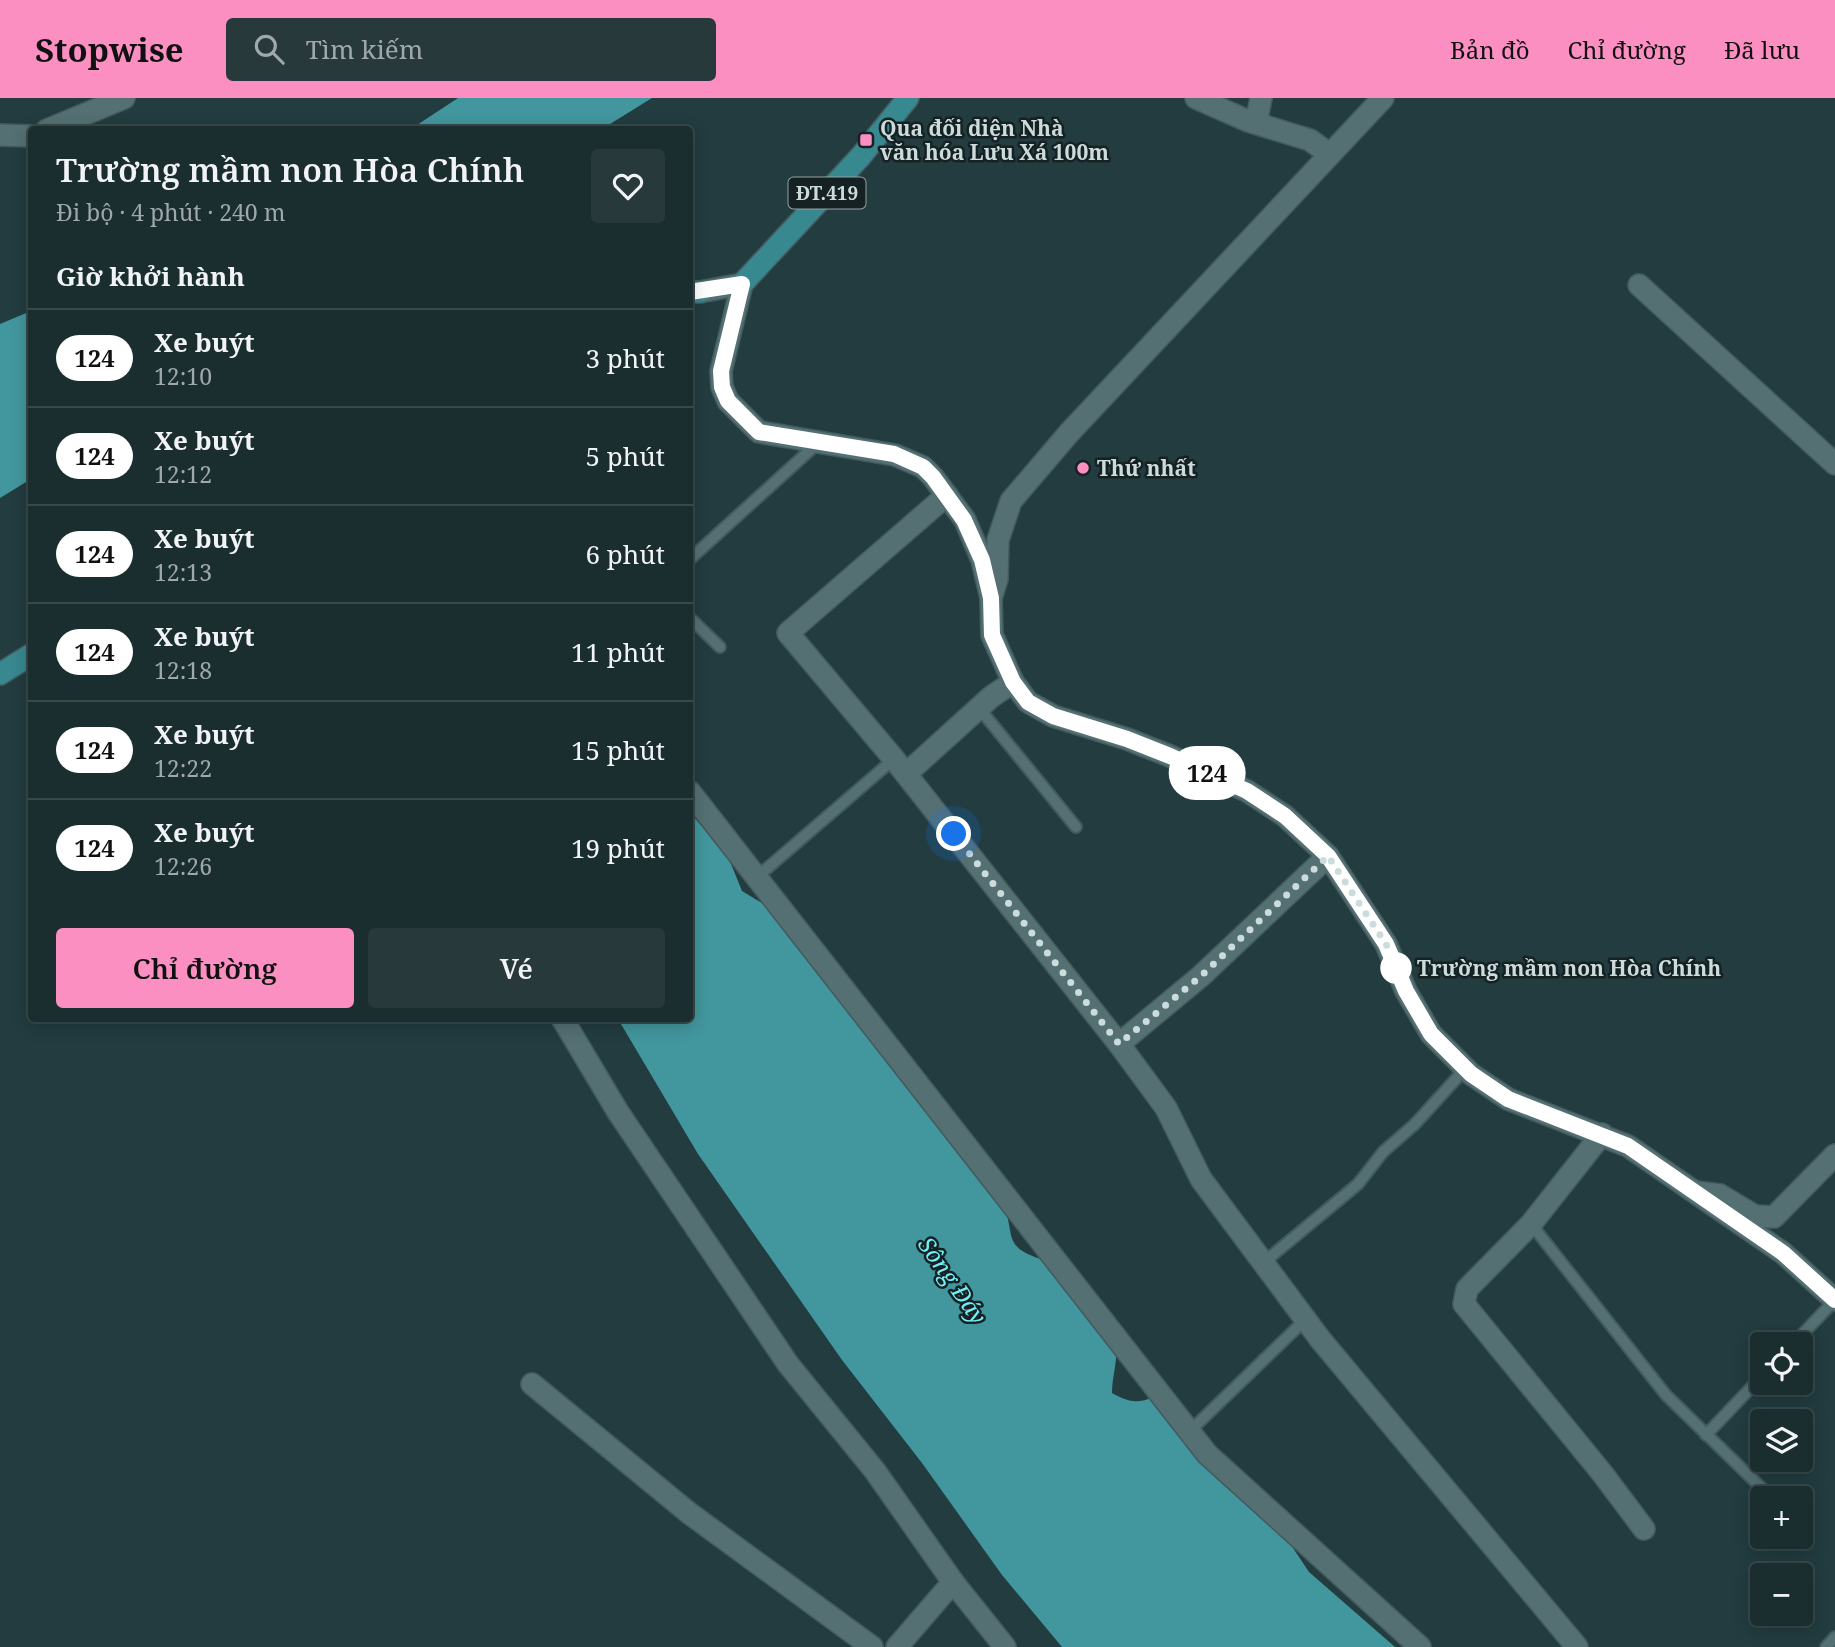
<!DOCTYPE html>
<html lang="vi">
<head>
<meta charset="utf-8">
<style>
  :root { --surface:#1a2d2f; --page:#27393b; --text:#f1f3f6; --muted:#9fa8aa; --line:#38494b; --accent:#fc8fc2 }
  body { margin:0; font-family:"Noto Serif",serif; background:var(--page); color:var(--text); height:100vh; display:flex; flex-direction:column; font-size:26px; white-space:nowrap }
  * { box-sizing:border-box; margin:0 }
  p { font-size:23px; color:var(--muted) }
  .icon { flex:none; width:38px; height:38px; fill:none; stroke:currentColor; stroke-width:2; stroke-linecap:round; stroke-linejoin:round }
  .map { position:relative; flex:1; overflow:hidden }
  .side { position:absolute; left:28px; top:28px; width:665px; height:896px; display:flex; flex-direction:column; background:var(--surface); border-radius:7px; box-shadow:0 4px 18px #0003,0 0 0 2px var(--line) }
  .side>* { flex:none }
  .badge { padding:0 14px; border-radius:23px; font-size:24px; line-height:46px }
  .buttons { position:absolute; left:1750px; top:1234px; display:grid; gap:14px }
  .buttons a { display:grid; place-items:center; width:63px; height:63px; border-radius:7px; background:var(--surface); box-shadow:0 4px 18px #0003,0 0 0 2px var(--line); font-size:35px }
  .you { position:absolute; width:35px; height:35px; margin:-18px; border:5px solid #fff; border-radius:50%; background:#1a73e8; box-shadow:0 0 0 10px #1a73e833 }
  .map>.badge { position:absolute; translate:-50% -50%; box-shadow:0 0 0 4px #fff }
  h2 { padding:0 28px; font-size:26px; line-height:63px }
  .round { display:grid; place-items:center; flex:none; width:74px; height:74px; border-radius:7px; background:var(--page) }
  .overview { display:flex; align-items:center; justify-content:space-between; height:119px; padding:0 28px }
  h1 { font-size:33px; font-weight:600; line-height:52px }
  .cta { display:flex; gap:14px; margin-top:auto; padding:14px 28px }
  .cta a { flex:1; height:80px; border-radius:7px; background:var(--accent); color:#111; font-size:28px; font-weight:600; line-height:80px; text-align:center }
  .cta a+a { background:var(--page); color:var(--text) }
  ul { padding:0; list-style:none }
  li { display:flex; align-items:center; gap:21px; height:98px; padding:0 28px; border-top:2px solid var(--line) }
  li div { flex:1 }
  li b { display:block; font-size:26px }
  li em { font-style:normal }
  li .badge { min-width:77px; font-weight:700; text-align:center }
  header { display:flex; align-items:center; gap:42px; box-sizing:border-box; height:98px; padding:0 35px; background:var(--accent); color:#111 }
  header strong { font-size:33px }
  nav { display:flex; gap:38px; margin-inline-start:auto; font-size:24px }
  .search { width:490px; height:63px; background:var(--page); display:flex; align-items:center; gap:18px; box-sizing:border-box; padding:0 24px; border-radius:7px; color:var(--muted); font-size:26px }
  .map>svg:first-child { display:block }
  .water { fill:#42969d }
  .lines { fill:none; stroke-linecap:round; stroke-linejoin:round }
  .service-casing { stroke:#435a5d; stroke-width:14 }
  .minor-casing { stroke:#435a5d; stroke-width:24 }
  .tertiary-casing { stroke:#435a5d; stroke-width:24 }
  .primary-casing { stroke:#435a5d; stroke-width:24 }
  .service { stroke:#547073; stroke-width:10 }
  .minor { stroke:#547073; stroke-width:21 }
  .tertiary { stroke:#547073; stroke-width:21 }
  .primary { stroke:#37888f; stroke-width:21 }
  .line-casing { stroke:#fff; stroke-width:16 }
  .line { stroke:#fff; stroke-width:10 }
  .walk { stroke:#ccdbdc; stroke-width:7; stroke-dasharray:0 12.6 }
  .poi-dot { fill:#fc8fc2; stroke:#152122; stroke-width:2.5 }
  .stop-dot { fill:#fff; stroke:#fff; stroke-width:3.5 }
  .labels { text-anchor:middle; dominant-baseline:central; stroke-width:5; stroke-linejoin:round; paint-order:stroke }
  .shield { fill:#152122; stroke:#95a3a4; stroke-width:2 }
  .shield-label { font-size:19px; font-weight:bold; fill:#ccdbdc }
  .poi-label { font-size:21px; font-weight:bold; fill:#ccdbdc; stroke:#152122; text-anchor:start }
  .stop-label { font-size:21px; font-weight:bold; fill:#ccdbdc; stroke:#152122; text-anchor:start }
  .water-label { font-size:23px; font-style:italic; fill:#73effa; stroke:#152122 }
</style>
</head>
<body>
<header>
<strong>Stopwise</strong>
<div class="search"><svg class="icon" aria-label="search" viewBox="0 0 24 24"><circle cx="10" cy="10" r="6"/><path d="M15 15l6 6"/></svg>Tìm kiếm</div>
<nav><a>Bản đồ</a><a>Chỉ đường</a><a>Đã lưu</a></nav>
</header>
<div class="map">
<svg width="1835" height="1549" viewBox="0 0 1835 1549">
  <rect width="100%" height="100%" fill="#223c3f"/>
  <g class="water">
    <path d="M458,0h194l-50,31h-191z"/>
    <path d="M31,213v168l-31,19v-174z"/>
    <path d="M690,715l37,41 15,37 30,18 232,296c11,31 -1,42 37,54l75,85c2,17 -4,32 -4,49 16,9 25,11 42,4l133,142 22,33 86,75h-333l-60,-72 -80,-112 -80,-103 -144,-206 -80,-135 72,-1z"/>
  </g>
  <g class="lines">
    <defs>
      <g id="service">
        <path d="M690,461l129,-117"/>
        <path d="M690,520l30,29"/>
        <path d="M979,610l97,119"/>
        <path d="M757,779l137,-118"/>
        <path d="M1531,1126l135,171 106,103"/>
        <path d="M1263,1165l95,-79 25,-32 32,-28 50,-55"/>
        <path d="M1793,1246l42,-44"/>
        <path d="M1190,1333l116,-112"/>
        <path d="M1706,1337l56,-59"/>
        <path d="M1826,1549l9,-10"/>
      </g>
      <g id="minor">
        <path d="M1196,0l52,23 62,19 19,14"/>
        <path d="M1256,25l5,-25"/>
        <path d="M47,32l77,-32"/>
        <path d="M0,37l32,1"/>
        <path d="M1639,187l196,179"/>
        <path d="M700,194l42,-8"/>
        <path d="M947,397l-159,138 106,126 225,285 47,64 35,71 119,160 257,308"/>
        <path d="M991,500l6,-19 1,-39 13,-39 58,-68 314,-335"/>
        <path d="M906,676l85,-77 22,-15"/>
        <path d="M690,694l517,662 213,193"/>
        <path d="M562,920l56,94 170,252 87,107 78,111 -56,65"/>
        <path d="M1119,946l82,-68 127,-120"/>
        <path d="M1602,1036l-71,90 -64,65 -3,15 138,169 42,56"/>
        <path d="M1696,1094l24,3 35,21 19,1 61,-62"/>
        <path d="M532,1286l157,129 183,134"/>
        <path d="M953,1484l52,65"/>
      </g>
      <path id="tertiary" d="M742,186l-21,87 1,16 6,14 31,31 136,23 28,12 10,10 32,43 17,40 9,38 1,37 21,47 15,20 25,14 74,23 43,17 77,35 38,25 43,40 58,88 20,47 25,43 40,40 37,25 120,47 155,107 52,47"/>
      <g id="primary">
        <path d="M742,186l119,-128 47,-58"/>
        <path d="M690,194h10"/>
        <path d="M0,576l32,-20"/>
      </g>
    </defs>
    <use href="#service" class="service-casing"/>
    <use href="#minor" class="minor-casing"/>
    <use href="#tertiary" class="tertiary-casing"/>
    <use href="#primary" class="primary-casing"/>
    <use href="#service" class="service"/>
    <use href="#minor" class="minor"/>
    <use href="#tertiary" class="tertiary"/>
    <use href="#primary" class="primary"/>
  </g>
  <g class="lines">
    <defs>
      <path id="line" d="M690,194l52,-8 -21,87 1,16 6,14 31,31 135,22 29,13 10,10 31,43 18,40 9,38 1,37 21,47 15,20 25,14 74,23 43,17 77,35 38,25 43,40 58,88 20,47 25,43 40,40 37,25 120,47 155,107 52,47"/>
    </defs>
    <use href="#line" class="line-casing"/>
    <use href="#line" class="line"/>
    <path class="walk" d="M954,736l165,210 82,-68 127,-120 58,88 10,24"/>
  </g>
  <g class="poi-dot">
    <rect x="859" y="35" width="14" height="14" rx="3.5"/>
    <circle cx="1083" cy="370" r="7"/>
  </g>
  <circle class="stop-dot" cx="1396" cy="870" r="14"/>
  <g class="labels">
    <rect class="shield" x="788.5" y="79.5" width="77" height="31" rx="5"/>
    <g class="shield-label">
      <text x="827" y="95">ĐT.419</text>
    </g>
    <g class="poi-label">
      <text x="880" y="30">Qua đối diện Nhà<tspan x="880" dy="24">văn hóa Lưu Xá 100m</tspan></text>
      <text x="1097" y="370">Thứ nhất</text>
    </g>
    <g class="stop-label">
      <text x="1417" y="870">Trường mầm non Hòa Chính</text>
    </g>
    <g class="water-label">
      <text transform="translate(953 1182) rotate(55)">Sông Đáy</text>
    </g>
  </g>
</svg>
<div class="buttons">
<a><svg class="icon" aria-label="locate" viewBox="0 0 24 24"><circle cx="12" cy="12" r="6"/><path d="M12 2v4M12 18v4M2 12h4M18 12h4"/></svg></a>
<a><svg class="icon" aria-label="layers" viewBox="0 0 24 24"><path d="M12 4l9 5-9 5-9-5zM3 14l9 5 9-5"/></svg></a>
<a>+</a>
<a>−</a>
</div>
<div class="you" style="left:954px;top:736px"></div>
<b class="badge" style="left:1207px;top:675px;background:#fff;color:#111">124</b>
<section class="side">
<div class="overview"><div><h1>Trường mầm non Hòa Chính</h1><p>Đi bộ · 4 phút · 240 m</p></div><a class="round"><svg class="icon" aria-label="heart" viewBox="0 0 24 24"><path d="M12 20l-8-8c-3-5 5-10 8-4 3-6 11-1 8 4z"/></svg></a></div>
<h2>Giờ khởi hành</h2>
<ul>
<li><span class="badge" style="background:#fff;color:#111">124</span><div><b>Xe buýt</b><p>12:10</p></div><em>3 phút</em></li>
<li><span class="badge" style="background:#fff;color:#111">124</span><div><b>Xe buýt</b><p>12:12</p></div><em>5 phút</em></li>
<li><span class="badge" style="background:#fff;color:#111">124</span><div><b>Xe buýt</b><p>12:13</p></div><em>6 phút</em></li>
<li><span class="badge" style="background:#fff;color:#111">124</span><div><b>Xe buýt</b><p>12:18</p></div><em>11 phút</em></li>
<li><span class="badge" style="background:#fff;color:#111">124</span><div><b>Xe buýt</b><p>12:22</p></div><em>15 phút</em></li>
<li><span class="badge" style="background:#fff;color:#111">124</span><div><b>Xe buýt</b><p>12:26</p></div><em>19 phút</em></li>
</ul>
<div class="cta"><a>Chỉ đường</a><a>Vé</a></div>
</section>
</div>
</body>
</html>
